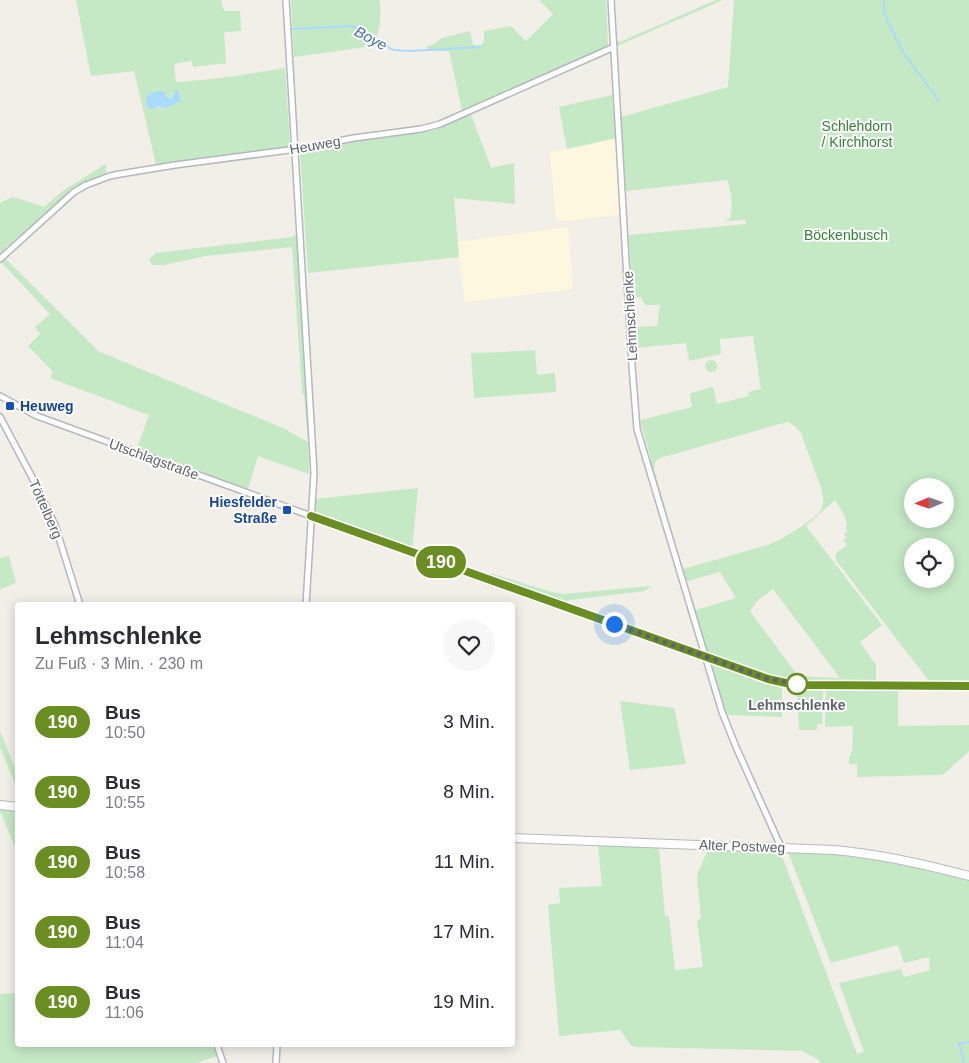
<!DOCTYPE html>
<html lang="de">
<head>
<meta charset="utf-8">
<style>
  :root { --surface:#fff; --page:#f7f7f7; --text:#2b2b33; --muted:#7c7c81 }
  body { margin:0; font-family:Helvetica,sans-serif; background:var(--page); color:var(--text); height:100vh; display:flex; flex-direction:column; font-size:19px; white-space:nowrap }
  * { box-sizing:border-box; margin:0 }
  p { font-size:16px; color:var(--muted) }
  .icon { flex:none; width:28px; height:28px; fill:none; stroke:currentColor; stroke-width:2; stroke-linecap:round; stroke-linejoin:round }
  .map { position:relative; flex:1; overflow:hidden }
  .sheet { position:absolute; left:15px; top:602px; width:500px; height:445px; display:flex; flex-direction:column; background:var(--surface); border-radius:5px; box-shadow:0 2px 12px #0003 }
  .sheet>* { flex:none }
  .badge { padding:0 10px; border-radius:16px; font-size:18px; line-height:32px }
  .needle { width:32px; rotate:268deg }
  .controls { position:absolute; left:904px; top:478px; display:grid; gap:10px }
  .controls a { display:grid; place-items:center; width:50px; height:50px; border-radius:50%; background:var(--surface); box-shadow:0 2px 12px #0003; font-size:25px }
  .you { position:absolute; width:25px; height:25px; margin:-12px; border:4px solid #fff; border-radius:50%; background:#1a73e8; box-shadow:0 0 0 8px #1a73e833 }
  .map>.badge { position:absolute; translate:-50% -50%; box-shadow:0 0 0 2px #fff }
  .round { display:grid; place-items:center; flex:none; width:52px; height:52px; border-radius:26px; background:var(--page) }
  .head { display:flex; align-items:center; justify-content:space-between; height:85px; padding:0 20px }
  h1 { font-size:24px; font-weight:700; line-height:38px }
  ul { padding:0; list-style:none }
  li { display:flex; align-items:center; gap:15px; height:70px; padding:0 20px }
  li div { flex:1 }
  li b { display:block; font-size:19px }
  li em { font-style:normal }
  li .badge { min-width:55px; font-weight:700; text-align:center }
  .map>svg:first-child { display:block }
  .commercial { fill:#fef7e0 }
  .green { fill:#c5e8c5; fill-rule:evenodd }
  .water { fill:#aadaff }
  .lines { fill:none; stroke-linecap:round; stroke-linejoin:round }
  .stream { stroke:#aadaff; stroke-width:2 }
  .street-casing { stroke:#b5b8bc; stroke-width:8 }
  .secondary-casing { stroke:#b6babf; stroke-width:10 }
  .street { stroke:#fff; stroke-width:5 }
  .secondary { stroke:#fff; stroke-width:8 }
  .line-casing { stroke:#fff; stroke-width:11 }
  .line { stroke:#6b8e23; stroke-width:8 }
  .walk { stroke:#5f6368; stroke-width:5; stroke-dasharray:0 9 }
  .transit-dot { fill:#1a4fb4; stroke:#fff; stroke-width:2 }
  .stop-dot { fill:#fff; stroke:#6b8e23; stroke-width:2.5 }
  .labels { text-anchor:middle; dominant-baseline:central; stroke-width:4; stroke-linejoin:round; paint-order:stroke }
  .park-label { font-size:14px; fill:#348238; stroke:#fff }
  .street-label { font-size:14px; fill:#5f6368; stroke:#fff }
  .transit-label { font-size:14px; font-weight:bold; fill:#164399; stroke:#fff; text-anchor:start }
  .stop-label { font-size:14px; font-weight:bold; fill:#5f6368; stroke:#fff }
  .water-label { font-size:15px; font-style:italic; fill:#4174aa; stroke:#fff }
</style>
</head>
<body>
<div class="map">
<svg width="969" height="1063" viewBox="0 0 969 1063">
  <rect width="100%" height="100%" fill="#f1efe8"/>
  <g class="commercial">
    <path d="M616,138l5,67 -1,6 -2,4 -51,6 -11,-1 -6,-68 43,-8z"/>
    <path d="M568,227l5,62 -108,13 -8,-60z"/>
  </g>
  <g class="green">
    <path d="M76,0h145l3,11h16l1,20 -17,1 2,31 -33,4 -1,-6 -18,3 2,18c37,-2 73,-8 109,-14l5,77 -2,2 -132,17 -22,-93 -43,5zM174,91l5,11 -12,6h-18l-2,-7 1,-6 18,-1v2l4,3 2,-1z"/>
    <path d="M291,0h89c1,19 1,28 -7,46l-79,11z"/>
    <path d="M541,0h65l2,45 -1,1 -145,65 -13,-60h-20l-3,-4 8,-3 8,-6 28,-7 3,14h8l3,-3v-11l27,-5 15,15 27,-27 -13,-13z"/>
    <path d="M716,0h7l-106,46v-5l3,1z"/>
    <path d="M734,0h235v682l-40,-1 -91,-118c-7,-10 1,-12 9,-17l-4,-6 4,-2 -3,-4 4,-2 -2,-3c3,-11 -6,-20 -11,-29l-29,26 76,99 -22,17 16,23v15l-54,1h-11l-7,-2h-24l-24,-6 -42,-15 -8,-6 -18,-59 2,-2 6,19 40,-12 -16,-26 -33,9 -5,-9 -34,-112 3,-1 -11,-39 52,-13 -2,-11 1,-3 22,-6 4,17 32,-8 -1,-4 13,-3 -8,-53 -33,3 1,15 -32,7 -3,-18 -51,5 -1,-21 23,-1 3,-21h-15l-4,-8 -9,1 -3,-63 117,-11 -1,-4 -20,1 5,-3c3,-14 2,-25 -3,-38l-101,11 -5,-74 107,-30zM787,422c6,2 10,5 14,11l20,55c2,7 3,13 1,20 -5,11 -39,30 -51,36l-88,25 -29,-100 1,-7 5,-4zM912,486h33v33h-33zM912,546h33v33h-33zM773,589l67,89h-1l-41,-2 -48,-65 8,-11z"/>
    <path d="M612,95l4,43 -49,11 -8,-42z"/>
    <path d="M470,112l21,56 23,-5 1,41 -61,-6 5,59 -151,16 -8,-122 34,-8 101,-13z"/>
    <path d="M106,164v12l-34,13 -72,64v-49l1,-2 12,-5 31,10 20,-17z"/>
    <path d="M298,233l13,208 -3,1 1,32 -51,-18 -10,33 -54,-18 -57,-23 12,-33 -99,-37 3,-6 -25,-26 12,-12 -5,-7 15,-13 -49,-52 4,-4 93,93 187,78 23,13 -4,-46 -2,-5 -10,-144 -87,9 -41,9h-12l-3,-6 7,-6 137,-16z"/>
    <path d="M535,350l2,25 18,-2 1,19 -82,6 -3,-45 33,-1z"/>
    <circle cx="711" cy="366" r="6"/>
    <path d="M418,488l-6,62 -98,-34 1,-17z"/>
    <path d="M9,556l7,27 -16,6v-31z"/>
    <path d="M490,573l62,19 11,2 88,-8 -6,5 -83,10 -73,-25z"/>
    <path d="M713,665h3l66,23v29l-54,-2c-4,-11 -17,-40 -15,-50z"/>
    <path d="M797,688l26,1 -1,35h-5v6h-18z"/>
    <path d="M826,688l72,1v37l71,-1v26l-25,23 -7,1 -80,2v-13h-8v-8h2v-4h1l1,-26 -28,1z"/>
    <path d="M620,701l54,7 12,56 -56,6z"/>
    <path d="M0,731l17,42v16l-17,-42z"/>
    <path d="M0,810l17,1v41l-17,-41z"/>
    <path d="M598,845l61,2 6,69h4l6,54 28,-3 -6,-47 3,-1 1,-2 -4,-38 1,-7 11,-24 71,3 77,203 7,-2 -25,-69 62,-14 3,8 26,-7 -1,-13 -25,6 -6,-18 -67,18 -43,-111c14,1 29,1 43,2 47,4 93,15 138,27v182h-149l-1,-3 -17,-9 -167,-4 -5,-3 -10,-14 -61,6 -11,-131 12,-2 -1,-15 43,-2z"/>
    <path d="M17,993l1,52h196l3,11 -20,7h-197v-69z"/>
  </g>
  <path class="water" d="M175,90h3l4,12h-3l-12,6 -9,-1 -6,2 -5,-2c-3,-14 4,-15 15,-16l3,1 1,4 4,3 2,-1z"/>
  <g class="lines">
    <g class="stream">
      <path d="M884,0v13l19,39 36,49"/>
      <path d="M292,29l60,-3 34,16 3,6 5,2 15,1 71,-4"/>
      <path d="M964,1063l-4,-18 -2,-1 11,-2"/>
    </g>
    <defs>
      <g id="street">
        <path d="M286,0l28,473 -8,132"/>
        <path d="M611,0l21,366 5,63 85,283 14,35 45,100"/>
        <path d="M0,259l74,-67 12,-7 24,-9 10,-2 55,-9 114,-15 65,-12 67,-9 19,-5 174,-77"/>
        <path d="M0,396l37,20 274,100 457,163 18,4 19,2 164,1"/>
        <path d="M0,417l34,64 21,44 25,80"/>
        <path d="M217,1045l6,18"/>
        <path d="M276,1063l1,-18"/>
      </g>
      <g id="secondary">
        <path d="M0,805l18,2"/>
        <path d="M512,838l322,12c46,4 90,14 135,26"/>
      </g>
    </defs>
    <use href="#street" class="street-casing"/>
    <use href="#secondary" class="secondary-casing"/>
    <use href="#street" class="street"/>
    <use href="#secondary" class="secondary"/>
  </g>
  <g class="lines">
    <defs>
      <path id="line" d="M311,516l457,163 18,4 19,2 164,1"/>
    </defs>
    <use href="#line" class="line-casing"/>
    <use href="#line" class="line"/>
    <path class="walk" d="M614,624l154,55 29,5"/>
  </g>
  <g class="transit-dot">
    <rect x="5" y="401" width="10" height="10" rx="2.5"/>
    <rect x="282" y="505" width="10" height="10" rx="2.5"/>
  </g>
  <circle class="stop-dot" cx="797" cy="684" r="10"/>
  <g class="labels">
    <g class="park-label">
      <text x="857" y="126">Schlehdorn<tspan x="857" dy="16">/ Kirchhorst</tspan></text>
      <text x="846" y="235">Böckenbusch</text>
    </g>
    <g class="street-label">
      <text transform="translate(315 145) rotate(-10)">Heuweg</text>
      <text transform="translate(630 316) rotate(-93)">Lehmschlenke</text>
      <text transform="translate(154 459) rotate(20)">Utschlagstraße</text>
      <text transform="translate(46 509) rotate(66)">Töttelberg</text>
      <text transform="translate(742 846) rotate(2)">Alter Postweg</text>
    </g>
    <g class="transit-label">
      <text x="20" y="406">Heuweg</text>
      <text x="277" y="502" text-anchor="end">Hiesfelder<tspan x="277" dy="16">Straße</tspan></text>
    </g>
    <g class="stop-label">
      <text x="797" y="705">Lehmschlenke</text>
    </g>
    <g class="water-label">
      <text transform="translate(371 38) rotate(28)">Boye</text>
    </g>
  </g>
</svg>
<div class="controls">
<a><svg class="needle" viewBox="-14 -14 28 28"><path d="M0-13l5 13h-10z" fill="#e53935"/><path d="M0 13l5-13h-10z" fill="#7c7c81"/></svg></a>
<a><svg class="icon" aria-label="locate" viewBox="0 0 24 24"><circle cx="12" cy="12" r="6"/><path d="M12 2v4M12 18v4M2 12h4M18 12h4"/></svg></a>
</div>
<div class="you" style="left:614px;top:624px"></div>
<b class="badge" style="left:441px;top:562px;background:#6b8e23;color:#fff">190</b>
<section class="sheet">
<div class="head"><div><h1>Lehmschlenke</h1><p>Zu Fuß · 3 Min. · 230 m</p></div><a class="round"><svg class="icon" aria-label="heart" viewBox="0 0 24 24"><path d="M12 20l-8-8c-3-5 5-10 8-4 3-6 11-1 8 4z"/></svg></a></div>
<ul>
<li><span class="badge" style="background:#6b8e23;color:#fff">190</span><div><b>Bus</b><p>10:50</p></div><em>3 Min.</em></li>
<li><span class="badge" style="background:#6b8e23;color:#fff">190</span><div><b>Bus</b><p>10:55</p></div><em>8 Min.</em></li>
<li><span class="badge" style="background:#6b8e23;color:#fff">190</span><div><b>Bus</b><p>10:58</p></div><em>11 Min.</em></li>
<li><span class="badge" style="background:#6b8e23;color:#fff">190</span><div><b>Bus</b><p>11:04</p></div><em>17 Min.</em></li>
<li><span class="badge" style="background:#6b8e23;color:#fff">190</span><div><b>Bus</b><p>11:06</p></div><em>19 Min.</em></li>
</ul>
</section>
</div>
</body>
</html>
